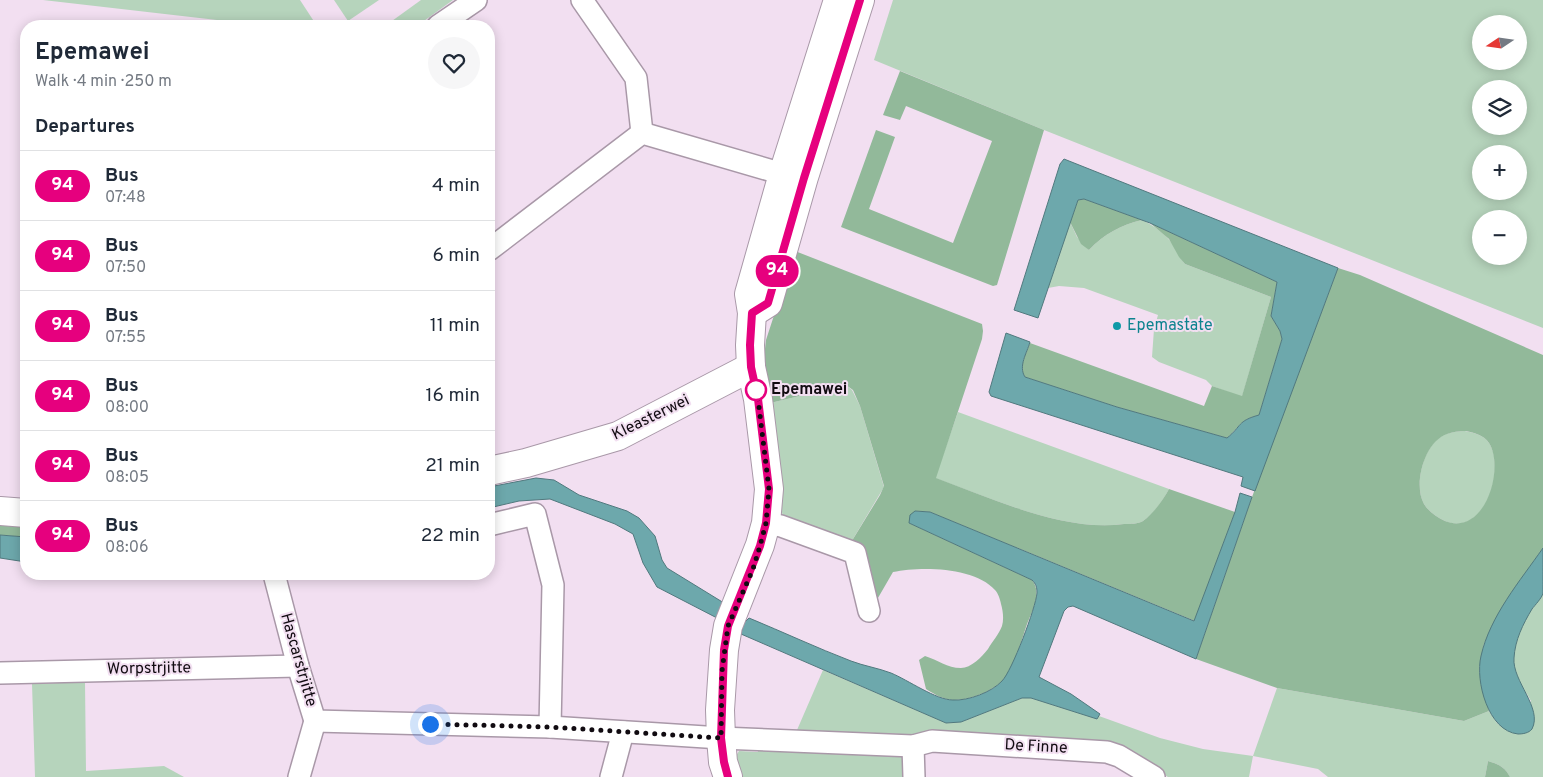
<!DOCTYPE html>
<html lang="en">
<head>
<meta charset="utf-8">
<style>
  :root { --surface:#fff; --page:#f6f6f7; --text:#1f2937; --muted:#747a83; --line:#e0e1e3 }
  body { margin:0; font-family:Overpass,sans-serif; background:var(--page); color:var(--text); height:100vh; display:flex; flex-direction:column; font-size:19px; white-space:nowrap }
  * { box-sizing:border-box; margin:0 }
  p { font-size:16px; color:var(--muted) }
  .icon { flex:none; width:28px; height:28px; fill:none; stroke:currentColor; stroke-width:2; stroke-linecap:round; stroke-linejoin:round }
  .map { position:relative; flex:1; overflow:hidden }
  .panel { position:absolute; left:20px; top:20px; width:475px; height:560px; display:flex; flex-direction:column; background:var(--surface); border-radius:20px; box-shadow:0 2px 12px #0003 }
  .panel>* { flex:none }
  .badge { padding:0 10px; border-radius:16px; font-size:18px; line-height:32px }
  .needle { width:32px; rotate:257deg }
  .controls { position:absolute; left:1472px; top:15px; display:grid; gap:10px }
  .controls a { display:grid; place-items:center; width:55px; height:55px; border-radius:50%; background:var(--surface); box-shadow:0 2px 12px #0003; font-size:25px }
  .you { position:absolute; width:25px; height:25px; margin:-12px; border:4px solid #fff; border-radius:50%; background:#1a73e8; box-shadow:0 0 0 8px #1a73e833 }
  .map>.badge { position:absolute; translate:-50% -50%; box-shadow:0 0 0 2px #fff }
  h2 { padding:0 15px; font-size:19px; line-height:45px }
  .round { display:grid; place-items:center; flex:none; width:52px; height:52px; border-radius:26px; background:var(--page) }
  .headline { display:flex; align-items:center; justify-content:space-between; height:85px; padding:0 15px }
  h1 { font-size:24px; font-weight:700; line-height:38px }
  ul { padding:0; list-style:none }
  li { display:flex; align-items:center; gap:15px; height:70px; padding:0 15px; border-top:1px solid var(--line) }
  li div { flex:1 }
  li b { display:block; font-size:19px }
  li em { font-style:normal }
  li .badge { min-width:55px; font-weight:700; text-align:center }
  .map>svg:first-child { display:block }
  .green { fill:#b6d4bc; fill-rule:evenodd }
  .forest { fill:#92b99a; fill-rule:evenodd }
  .water { fill:#6da8ac; stroke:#51797e }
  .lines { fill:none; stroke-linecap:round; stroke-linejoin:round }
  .minor-casing { stroke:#a998a8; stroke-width:24 }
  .tertiary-casing { stroke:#a998a8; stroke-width:30 }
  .minor { stroke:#fff; stroke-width:21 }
  .tertiary { stroke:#fff; stroke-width:28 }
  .line-casing { stroke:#fff; stroke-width:11 }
  .line { stroke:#e6007e; stroke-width:8 }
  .walk { stroke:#110b11; stroke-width:5; stroke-dasharray:0 9 }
  .culture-dot { fill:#0f9aa8; stroke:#f2dff1; stroke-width:2 }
  .stop-dot { fill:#fff; stroke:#e6007e; stroke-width:2.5 }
  .labels { text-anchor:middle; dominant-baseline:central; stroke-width:4; stroke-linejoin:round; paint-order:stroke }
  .culture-label { font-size:16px; fill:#0d838f; stroke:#f2dff1; text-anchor:start }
  .stop-label { font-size:16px; font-weight:bold; fill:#110b11; stroke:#f2dff1; text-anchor:start }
  .street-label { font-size:16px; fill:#110b11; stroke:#f2dff1 }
</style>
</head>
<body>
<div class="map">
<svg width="1543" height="777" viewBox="0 0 1543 777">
  <rect width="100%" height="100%" fill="#f2dff1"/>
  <g class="green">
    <path d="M43,0h257l17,26h-47z"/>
    <path d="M334,0h45l-31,21z"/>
    <path d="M421,0h32l-36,26h-32z"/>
    <path d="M893,0h650v328l-499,-198 -170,-70zM1481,24h38v37h-38zM1481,89h38v37h-38zM1481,154h38v37h-38zM1481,219h38v37h-38z"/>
    <path d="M1142,220c10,4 27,17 32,26 4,7 6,12 11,18l86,33 -29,100 -30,-11 -6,-6 -47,-18 -7,-5 2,-28 4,-14 -74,-27 -25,-2 -11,2 22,-66 7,15 12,13c15,-16 32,-25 53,-30z"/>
    <path d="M846,385l6,5 8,16 24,81 -34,57 -67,-25 -17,-115z"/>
    <path d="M958,412l211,77c-6,11 -15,25 -26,32 -5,3 -13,3 -19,3 -62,8 -130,-25 -189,-46z"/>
    <path d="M1465,431c9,2 19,4 24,12 17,25 -4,95 -44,78 -8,-4 -16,-9 -21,-17 -11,-19 0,-62 22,-70 6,-2 13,-3 19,-3z"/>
    <path d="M1543,594v183h-33c-5,-10 -12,-13 -22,-16l-3,16h-157l-10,-8 -65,-13 -4,21h-81l-58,-35 -313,-12 26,-60 123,53 15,-1 61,-24h9l66,21 2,-3 61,22 43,11 50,7 24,-68 187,33 25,-10 8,12 13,9 21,-31c-7,-12 -17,-25 -18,-40 -1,-24 16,-49 30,-67z"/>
    <path d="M85,682l1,89 78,-5 20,11h-149l-3,-93z"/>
    <path d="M757,748l145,8 2,4 2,17h-163l-7,-21 3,-5 19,1z"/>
  </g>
  <g class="forest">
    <path d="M900,71l144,59 -47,155 -4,1 -152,-59 35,-97 19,7 -26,72 84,34 39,-102 -86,-35 -6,14 -17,-5z"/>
    <path d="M1084,199l58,21c-21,5 -38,14 -53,30l-8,-6 -11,-22 8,-22z"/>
    <path d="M1150,223l127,59 -6,34 9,15 2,8 -23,76c-20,5 -18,11 -32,23l-110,-31 -92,-30c-7,-10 1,-23 5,-34l174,63 8,-20 30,10 29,-99 -86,-33 -6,-7 -10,-18z"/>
    <path d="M795,251l187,73 1,7 -1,8 -46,139c58,21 126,54 188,46 6,0 14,0 19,-3 11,-8 20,-21 26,-32l66,23 -40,109 -265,-109 -15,-1 -6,12 123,57c11,13 -1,33 -6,47 -5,16 -10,32 -18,47 -9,15 -36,26 -54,26 -10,0 -20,-6 -28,-11l-7,-29 6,-4c13,4 22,12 36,12 10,0 21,-11 27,-19 4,-7 11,-15 14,-23 2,-7 1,-15 -1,-22 -1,-5 -3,-11 -6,-14 -20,-23 -74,-24 -102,-18l-22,38 -21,-66 30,-49 4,-9 -24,-80 -7,-16 -7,-5 -80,19 -3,-38 3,-26z"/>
    <path d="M1338,268l22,7 183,80v193l-42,62 -17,34 -5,26 10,41 -25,10 -187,-33 -81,-29 56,-162zM1466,431c8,2 18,4 23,12 16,25 -4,94 -44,78 -8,-4 -16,-9 -21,-17 -11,-19 0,-62 23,-70 5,-2 12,-3 19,-3z"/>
    <path d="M0,518l26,4v15l-26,-2z"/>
    <path d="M1488,761c10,3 17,6 22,16h-25z"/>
  </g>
  <g class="water">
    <path d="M1064,159l274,109 -83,223 -14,-5 2,-9 -252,-81 -2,-4 17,-59 24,9c-3,11 -12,24 -5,35l92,30 110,31c15,-12 10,-17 32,-23l23,-76 -2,-8 -9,-15 6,-34 -127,-59 -66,-24 -6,1 -40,118 -24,-8 46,-146z"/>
    <path d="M536,478l18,2 25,15 48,16 12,7 16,18 7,24 5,8 57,35 -5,16 -62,-32 -14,-24 -10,-29 -18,-10 -65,-25 -31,2 -30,7v-21z"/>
    <path d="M1240,493l12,4 -56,162 -123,-53 -5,1 -4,4 -25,66 32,17 29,20 -3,5 -66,-21h-9l-61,24 -15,1 -205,-89 2,-10 6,-6c34,14 68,30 102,43 13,5 27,7 40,12 17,7 45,27 62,27 15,1 39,-8 49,-19 10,-10 34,-74 35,-88 0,-6 -1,-9 -5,-13l-123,-57 1,-8 5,-4 15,1 264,109 41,-109z"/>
    <path d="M0,535l26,2v25l-26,-4z"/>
    <path d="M1543,548c0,9 0,38 0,45 -1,5 -8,12 -11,16 -9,15 -17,31 -18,49 -2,23 29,50 18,71 -3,4 -9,5 -14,5 -30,-3 -43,-53 -37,-78 9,-40 39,-75 62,-108z"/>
  </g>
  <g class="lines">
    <defs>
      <g id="minor">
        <path d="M582,0l54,78 6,55"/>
        <path d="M438,26l38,-26"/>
        <path d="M489,250l153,-117 141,41"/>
        <path d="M766,523l15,3 74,27 14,58"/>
        <path d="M489,525l46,-11 18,71 -3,142"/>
        <path d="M274,574l24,92 17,55 235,6 171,11 192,8 19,-5 175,11 12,4 35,21"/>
        <path d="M0,673l298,-7"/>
        <path d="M913,746l1,31"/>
        <path d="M299,777l16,-56"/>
        <path d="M611,777l12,-45"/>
      </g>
      <g id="tertiary">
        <path d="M752,313l16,-10 36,-126 56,-177"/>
        <path d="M489,471l37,-8 92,-27 133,-69"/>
        <path d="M0,511l26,2"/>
        <path d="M728,777l-5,-15 -2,-24 -1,-28 4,-60 4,-24 32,-81 6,-22 3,-34 -11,-90 -7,-32 -1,-22 2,-32 -3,-19 34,-120 55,-174"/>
      </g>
    </defs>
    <use href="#minor" class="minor-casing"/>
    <use href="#tertiary" class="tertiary-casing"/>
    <use href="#minor" class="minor"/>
    <use href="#tertiary" class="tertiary"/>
  </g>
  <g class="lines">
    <defs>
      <path id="line" d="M728,777l-4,-15 -3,-24 3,-88 4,-24 32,-80 6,-23 3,-34 -11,-90 -7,-32 -1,-22 2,-32 16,-10 36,-125 56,-178"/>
    </defs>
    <use href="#line" class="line-casing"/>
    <use href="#line" class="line"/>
    <path class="walk" d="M430,724l120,3 171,11 1,-67 6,-45 25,-57 7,-23 6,-23 3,-34 -11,-90 -3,-16 1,7"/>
  </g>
  <circle class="culture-dot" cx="1117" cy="326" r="5"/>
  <circle class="stop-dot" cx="756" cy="390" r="10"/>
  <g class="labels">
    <g class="culture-label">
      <text x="1127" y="326">Epemastate</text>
    </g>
    <g class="stop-label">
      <text x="771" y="390">Epemawei</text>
    </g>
    <g class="street-label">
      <text transform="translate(651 418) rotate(-26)">Kleasterwei</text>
      <text transform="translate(298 660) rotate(74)">Hascarstrjitte</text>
      <text transform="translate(149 669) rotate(-1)">Worpstrjitte</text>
      <text transform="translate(1036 747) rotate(3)">De Finne</text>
    </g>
  </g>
</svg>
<div class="controls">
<a><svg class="needle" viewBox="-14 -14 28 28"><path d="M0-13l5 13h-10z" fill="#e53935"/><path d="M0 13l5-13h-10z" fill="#747a83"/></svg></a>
<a><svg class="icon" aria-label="layers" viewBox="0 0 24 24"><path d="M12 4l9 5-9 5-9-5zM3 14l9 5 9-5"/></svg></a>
<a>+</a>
<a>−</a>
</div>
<div class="you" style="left:430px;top:724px"></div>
<b class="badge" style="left:777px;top:271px;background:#e6007e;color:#fff">94</b>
<section class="panel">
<div class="headline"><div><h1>Epemawei</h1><p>Walk · 4 min · 250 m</p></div><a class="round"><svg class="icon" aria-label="heart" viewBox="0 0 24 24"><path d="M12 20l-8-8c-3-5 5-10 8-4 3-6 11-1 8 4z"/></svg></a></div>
<h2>Departures</h2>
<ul>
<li><span class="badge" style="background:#e6007e;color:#fff">94</span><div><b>Bus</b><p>07:48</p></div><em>4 min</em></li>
<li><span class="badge" style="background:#e6007e;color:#fff">94</span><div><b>Bus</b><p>07:50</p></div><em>6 min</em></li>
<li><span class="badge" style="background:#e6007e;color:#fff">94</span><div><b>Bus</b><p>07:55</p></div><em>11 min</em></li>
<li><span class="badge" style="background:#e6007e;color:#fff">94</span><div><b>Bus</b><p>08:00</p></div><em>16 min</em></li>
<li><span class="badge" style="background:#e6007e;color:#fff">94</span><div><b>Bus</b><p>08:05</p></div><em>21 min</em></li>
<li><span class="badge" style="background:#e6007e;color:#fff">94</span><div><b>Bus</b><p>08:06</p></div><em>22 min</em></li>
</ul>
</section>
</div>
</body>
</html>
